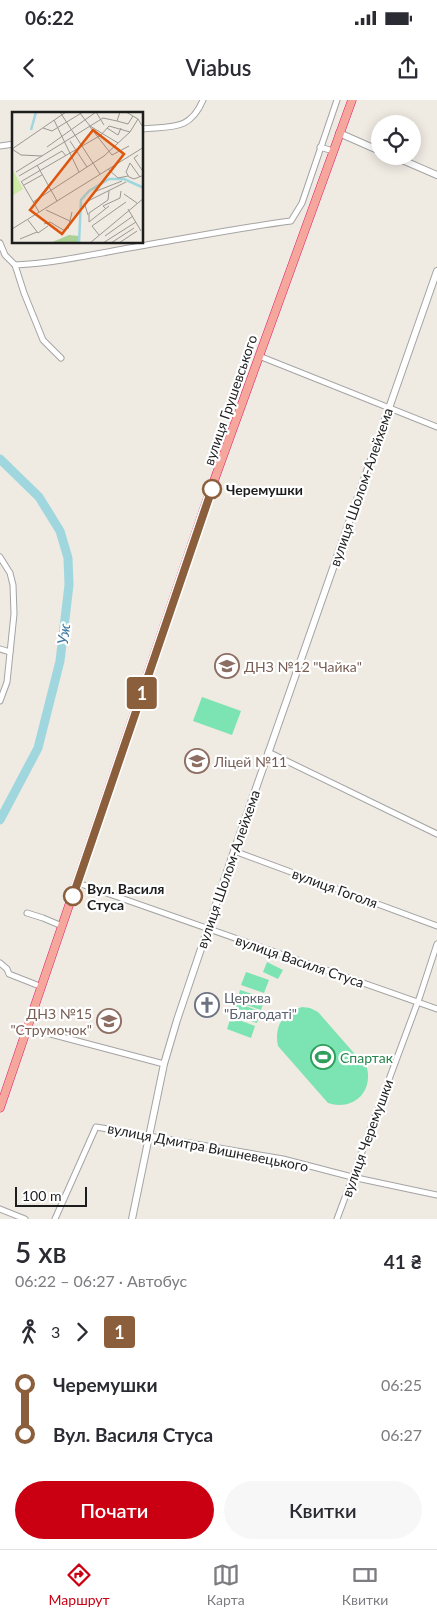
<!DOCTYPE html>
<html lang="uk">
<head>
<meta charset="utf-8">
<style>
  :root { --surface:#fff; --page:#f7f7f7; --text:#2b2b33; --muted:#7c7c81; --line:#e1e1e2; --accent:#ca0012 }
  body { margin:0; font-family:Lato,sans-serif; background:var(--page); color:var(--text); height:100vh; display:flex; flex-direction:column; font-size:19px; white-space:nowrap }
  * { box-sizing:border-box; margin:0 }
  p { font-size:16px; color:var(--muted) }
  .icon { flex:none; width:28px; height:28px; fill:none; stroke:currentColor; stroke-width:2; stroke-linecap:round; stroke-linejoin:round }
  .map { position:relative; height:1119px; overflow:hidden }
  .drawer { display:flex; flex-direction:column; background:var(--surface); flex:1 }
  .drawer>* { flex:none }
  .badge { padding:0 10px; border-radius:4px; font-size:18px; line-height:32px }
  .tools { position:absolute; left:371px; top:15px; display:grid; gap:10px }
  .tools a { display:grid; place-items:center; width:50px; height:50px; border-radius:50%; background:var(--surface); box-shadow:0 2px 12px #0003; font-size:25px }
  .scale { position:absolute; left:15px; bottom:12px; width:72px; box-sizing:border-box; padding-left:5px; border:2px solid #1d1d1d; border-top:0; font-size:14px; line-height:18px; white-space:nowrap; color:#1d1d1d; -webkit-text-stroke:4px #fff; paint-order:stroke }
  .map>.badge { position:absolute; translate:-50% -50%; box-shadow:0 0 0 2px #fff }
  .legs { display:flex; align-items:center; gap:8px; height:55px; padding:0 15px; font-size:16px }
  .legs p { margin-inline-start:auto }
  .head { display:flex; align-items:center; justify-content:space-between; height:85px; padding:0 15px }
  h1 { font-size:28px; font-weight:600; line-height:38px }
  .button { display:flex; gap:10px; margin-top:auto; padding:10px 15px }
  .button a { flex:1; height:58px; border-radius:30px; background:var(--accent); color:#fff; font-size:20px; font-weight:600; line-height:58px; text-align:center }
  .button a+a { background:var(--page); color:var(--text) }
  ul { padding:0 15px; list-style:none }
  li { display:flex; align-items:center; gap:18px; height:50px; font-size:19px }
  li i { display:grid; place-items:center; width:8px; height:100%; margin:0 6px; background:currentColor }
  li i::after { content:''; width:12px; height:12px; margin:-6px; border:4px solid; border-radius:50%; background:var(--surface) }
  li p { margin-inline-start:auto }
  li:first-child i { background:linear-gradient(#0000 50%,currentColor 0) }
  li:last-child i { background:linear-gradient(currentColor 50%,#0000 0) }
  .status { display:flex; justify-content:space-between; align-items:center; height:35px; padding:0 25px; background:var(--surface); direction:ltr }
  .status svg { height:14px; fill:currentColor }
  header { display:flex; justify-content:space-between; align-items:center; height:65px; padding:0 15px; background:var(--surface); font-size:22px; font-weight:600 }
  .dock { display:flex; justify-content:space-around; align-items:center; height:70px; border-top:1px solid var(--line); background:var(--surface); font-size:14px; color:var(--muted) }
  .dock a { display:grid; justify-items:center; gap:2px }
  .dock .active { color:var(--accent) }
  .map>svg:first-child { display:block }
  .pitch { fill:#7ce3b2 }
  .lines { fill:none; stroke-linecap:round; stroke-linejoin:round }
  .river { stroke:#a0d7df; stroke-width:9 }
  .minor-casing { stroke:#a4a4a4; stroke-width:7 }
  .tertiary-casing { stroke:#a4a4a4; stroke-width:8 }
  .trunk-casing { stroke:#e21a70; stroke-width:9 }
  .minor { stroke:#fff; stroke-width:5 }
  .tertiary { stroke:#fff; stroke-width:6 }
  .trunk { stroke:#f5a79c; stroke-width:8 }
  .line-1-casing { stroke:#fff; stroke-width:11 }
  .line-1 { stroke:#8b5e3c; stroke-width:8 }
  .stop-1-dot { fill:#fff; stroke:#8b5e3c; stroke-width:2.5 }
  .labels { text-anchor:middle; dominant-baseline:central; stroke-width:4.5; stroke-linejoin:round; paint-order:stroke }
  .street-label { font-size:14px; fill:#1d1d1d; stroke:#fff }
  .stop-label { font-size:14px; font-weight:bold; fill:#1d1d1d; stroke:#fff; text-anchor:start }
  .education-label { font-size:14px; fill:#785e54; stroke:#fff; text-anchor:start }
  .worship-label { font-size:14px; fill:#5b616d; stroke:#fff; text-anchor:start }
  .leisure-label { font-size:14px; fill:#27864d; stroke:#fff; text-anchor:start }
  .water-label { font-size:15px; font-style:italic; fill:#4079a2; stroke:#fff }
  .inset-river { fill:none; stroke:#a0d7df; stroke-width:2.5 }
  .inset-road { fill:none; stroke:#9b9893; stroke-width:1 }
  .view { fill:#de560d; fill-opacity:0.15; stroke:#de560d; stroke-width:2.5 }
  .inset-edge { fill:none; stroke:#1d1d1d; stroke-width:2.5 }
</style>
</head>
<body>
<div class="status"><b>06:22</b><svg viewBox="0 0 49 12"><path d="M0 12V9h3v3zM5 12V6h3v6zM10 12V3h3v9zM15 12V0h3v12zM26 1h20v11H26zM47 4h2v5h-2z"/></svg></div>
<header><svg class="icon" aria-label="back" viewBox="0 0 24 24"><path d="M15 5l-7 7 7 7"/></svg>Viabus<svg class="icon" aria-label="share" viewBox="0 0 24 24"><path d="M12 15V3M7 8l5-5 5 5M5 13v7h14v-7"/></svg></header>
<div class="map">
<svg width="437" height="1119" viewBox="0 0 437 1119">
  <rect width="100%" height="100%" fill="#efeae2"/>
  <g class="pitch">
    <path d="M202,597l39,14 -9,24 -39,-14z"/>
    <path d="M267,862l16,8 -5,9 -15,-7z"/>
    <path d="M246,872l23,8 -5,13 -23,-8z"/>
    <path d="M240,890l25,8 -4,12 -24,-8z"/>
    <path d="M236,903l24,8 -3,12 -25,-8z"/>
    <path d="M302,907l8,1 8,4 49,56c6,25 -15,43 -39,35l-50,-57c-4,-19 4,-33 24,-39z"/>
    <path d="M231,917l24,9 -4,12 -24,-9z"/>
  </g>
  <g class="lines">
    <path class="river" d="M0,359l39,38 21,34 8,27 1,27 -9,76 -22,87 -38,72"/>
    <defs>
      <g id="minor">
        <path d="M142,29c30,-3 48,2 61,-29"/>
        <path d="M0,46l14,-2"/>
        <path d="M320,47l13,4"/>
        <path d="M0,143l5,12 10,10 9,28 19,47 18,18"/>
        <path d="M15,165c38,-2 76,-10 114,-17 54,-9 108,-20 162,-27l11,-18 35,-103"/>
        <path d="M259,256l178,71"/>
        <path d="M0,457l10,16 3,12 1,29 -7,68 -7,19"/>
        <path d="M0,549l10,3"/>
        <path d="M268,652l169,82"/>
        <path d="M234,751l203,75"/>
        <path d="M78,783l359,126"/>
        <path d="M27,813l16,5 19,8"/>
        <path d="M0,863l7,6 2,5 33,13"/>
        <path d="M28,928l136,36"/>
        <path d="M0,1109l25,10"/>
        <path d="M55,1119l41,-92 187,32 69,18 85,18"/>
        <path d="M337,1119l83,-223 17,-52"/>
      </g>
      <g id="tertiary">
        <path d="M339,33l41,18"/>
        <path d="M393,56l44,19"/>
        <path d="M132,1119l32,-155 13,-44 57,-169 203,-580"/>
      </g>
      <path id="trunk" d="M0,1008l206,-605 146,-403"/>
    </defs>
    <use href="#minor" class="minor-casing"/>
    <use href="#tertiary" class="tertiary-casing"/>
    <use href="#trunk" class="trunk-casing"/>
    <use href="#minor" class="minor"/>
    <use href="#tertiary" class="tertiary"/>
    <use href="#trunk" class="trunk"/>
  </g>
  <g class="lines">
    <defs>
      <path id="line-1" d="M73,796l139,-407"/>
    </defs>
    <use href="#line-1" class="line-1-casing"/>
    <use href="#line-1" class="line-1"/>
  </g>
  <defs>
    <symbol id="school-ring" viewBox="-11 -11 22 22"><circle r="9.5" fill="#fff" stroke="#8d6e63" stroke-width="1.5"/><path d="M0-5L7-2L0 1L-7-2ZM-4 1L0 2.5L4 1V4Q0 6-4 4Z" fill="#8d6e63"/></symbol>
    <symbol id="church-ring" viewBox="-11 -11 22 22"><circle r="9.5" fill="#fff" stroke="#6b7280" stroke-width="1.5"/><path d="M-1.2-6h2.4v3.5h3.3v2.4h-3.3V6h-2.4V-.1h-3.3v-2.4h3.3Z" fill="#6b7280"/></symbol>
    <symbol id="stadium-ring" viewBox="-11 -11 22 22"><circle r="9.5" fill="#fff" stroke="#2e9e5b" stroke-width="1.5"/><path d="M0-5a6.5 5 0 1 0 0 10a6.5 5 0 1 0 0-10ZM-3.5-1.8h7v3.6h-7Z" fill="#2e9e5b"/></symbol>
  </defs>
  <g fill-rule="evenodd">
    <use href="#school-ring" x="213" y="552" width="28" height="28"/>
    <use href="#school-ring" x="183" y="647" width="28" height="28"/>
    <use href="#church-ring" x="193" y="891" width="28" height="28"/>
    <use href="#school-ring" x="95" y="907" width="28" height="28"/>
    <use href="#stadium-ring" x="309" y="943" width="28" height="28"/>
  </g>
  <g class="stop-1-dot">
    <circle cx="212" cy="389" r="9"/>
    <circle cx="73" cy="796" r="9"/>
  </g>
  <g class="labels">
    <g class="street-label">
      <text transform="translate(230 300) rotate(-71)">вулиця Грушевського</text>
      <text transform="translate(361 387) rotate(-71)">вулиця Шолом-Алейхема</text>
      <text transform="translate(228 769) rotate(-71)">вулиця Шолом-Алейхема</text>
      <text transform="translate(335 788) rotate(20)">вулиця Гоголя</text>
      <text transform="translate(300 861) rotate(19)">вулиця Василя Стуса</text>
      <text transform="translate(367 1038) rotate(-70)">вулиця Черемушки</text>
      <text transform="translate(208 1047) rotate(11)">вулиця Дмитра Вишневецького</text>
    </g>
    <g class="stop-label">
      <text x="226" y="389">Черемушки</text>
      <text x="87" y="788">Вул. Василя<tspan x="87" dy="16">Стуса</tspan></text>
    </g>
    <g class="education-label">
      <text x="244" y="566">ДНЗ №12 "Чайка"</text>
      <text x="214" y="661">Ліцей №11</text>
      <text x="92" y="913" text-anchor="end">ДНЗ №15<tspan x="92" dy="16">"Струмочок"</tspan></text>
    </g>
    <g class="worship-label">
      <text x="224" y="897">Церква<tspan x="224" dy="16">"Благодаті"</tspan></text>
    </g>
    <g class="leisure-label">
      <text x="340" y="957">Спартак</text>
    </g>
    <g class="water-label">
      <text transform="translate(63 534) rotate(-83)">Уж</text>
    </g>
  </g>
  <g transform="translate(12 12)">
    <rect width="131" height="131" fill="#efeae2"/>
    <path d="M0,56l11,21 -11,7z" fill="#ceeca5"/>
    <path d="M57,123l10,1v6l-29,1z" fill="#acd195"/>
    <path class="inset-river" d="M19,18l5,-18M67,131l2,-43 8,-9 20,-12h15l20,9"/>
    <path class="inset-road" d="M48,0l40,62M67,0l11,14 28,17M108,0l-3,9 11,3 5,-8M114,0l12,7 6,10M42,8l25,52M78,15l22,28 17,-9M31,16l9,3 31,-19M95,16l11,7 3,-7M58,29l17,26M35,35l49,-35 8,13M0,37l54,-37M0,37l9,6 21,1M126,43l-4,3 10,15M118,51l-4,9 3,5 5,2 10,-4M118,51l10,14M25,53l20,36M96,57l10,9 10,-2M4,60l87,-54 14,3M7,64l43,-25 4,5M9,69l18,31M10,69l79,-46 8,-9 21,6M12,73l18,-10M112,82l13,9M76,89l38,-19M21,90l71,-46 26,-24 8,-13M94,97l-3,-3 17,-8 1,-7M116,97l13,22M34,98l24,11M76,103l-3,-10 9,-13 28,-11M16,108l10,13 10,-7M77,110v-9l19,-13 1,-9M77,110l20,-16M32,112l6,-2 15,9M0,117l132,-82M56,117l4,-17M87,123l-7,-9 34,-24M93,124l28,-20M8,127l17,-7M78,131l54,-45M91,131l33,-21M99,131l23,-15M107,131l18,-12"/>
    <path class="view" d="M81,18l31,24 -62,80 -32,-24z"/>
    <rect width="131" height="131" class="inset-edge"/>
  </g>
</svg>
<div class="tools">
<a><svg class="icon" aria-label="locate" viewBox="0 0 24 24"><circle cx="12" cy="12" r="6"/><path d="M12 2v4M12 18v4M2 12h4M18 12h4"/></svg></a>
</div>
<div class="scale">100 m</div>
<b class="badge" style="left:142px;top:593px;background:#8b5e3c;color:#fff">1</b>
</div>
<section class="drawer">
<div class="head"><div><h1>5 хв</h1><p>06:22 – 06:27 · Автобус</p></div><b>41 ₴</b></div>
<div class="legs"><svg class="icon" aria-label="walk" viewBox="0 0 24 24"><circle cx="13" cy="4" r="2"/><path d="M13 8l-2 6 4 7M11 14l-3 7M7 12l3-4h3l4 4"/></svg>3<svg class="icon" aria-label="forward" viewBox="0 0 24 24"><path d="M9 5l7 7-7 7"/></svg><b class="badge" style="background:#8b5e3c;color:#fff">1</b></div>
<ul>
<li><i style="color:#8b5e3c"></i><b>Черемушки</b><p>06:25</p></li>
<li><i style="color:#8b5e3c"></i><b>Вул. Василя Стуса</b><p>06:27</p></li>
</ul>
<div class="button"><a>Почати</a><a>Квитки</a></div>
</section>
<nav class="dock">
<a class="active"><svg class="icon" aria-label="directions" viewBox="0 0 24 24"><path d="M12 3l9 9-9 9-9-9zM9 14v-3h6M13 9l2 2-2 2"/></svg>Маршрут</a>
<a><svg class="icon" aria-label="map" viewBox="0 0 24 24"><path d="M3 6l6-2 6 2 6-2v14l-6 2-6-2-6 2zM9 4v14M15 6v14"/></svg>Карта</a>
<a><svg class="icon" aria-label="tickets" viewBox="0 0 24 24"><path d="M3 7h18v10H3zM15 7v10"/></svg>Квитки</a>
</nav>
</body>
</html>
